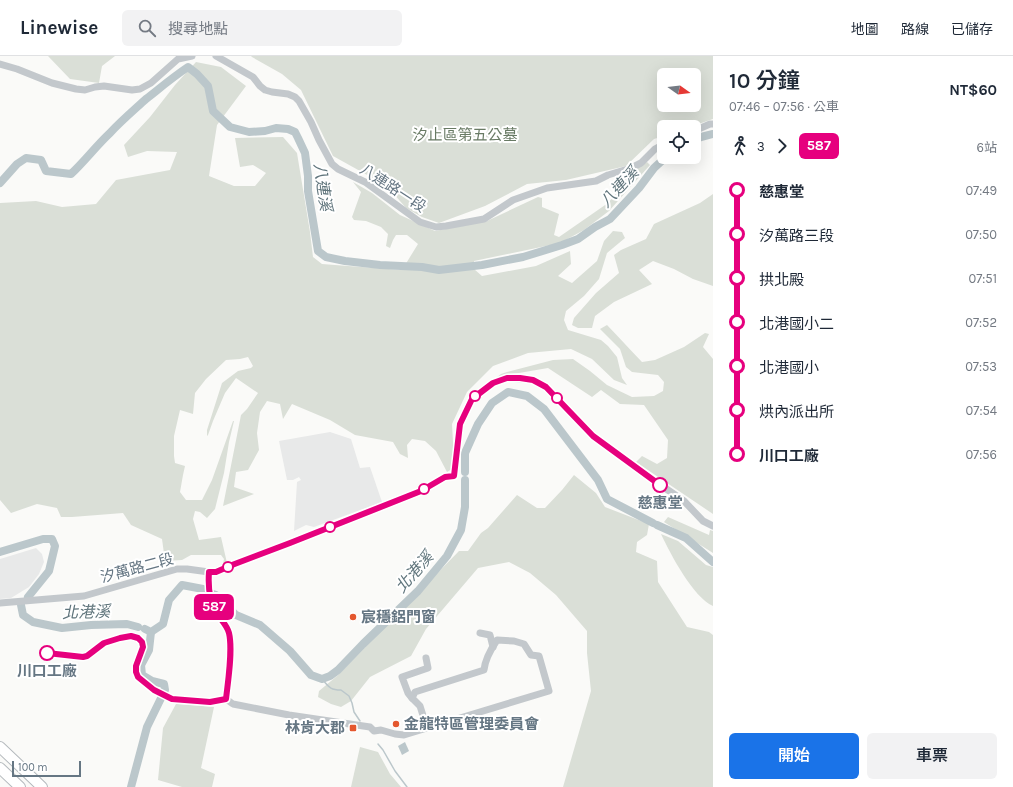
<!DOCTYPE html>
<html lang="zh-TW">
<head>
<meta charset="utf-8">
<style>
  :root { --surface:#fff; --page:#f2f2f3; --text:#1f2937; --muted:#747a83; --line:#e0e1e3; --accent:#1a73e8 }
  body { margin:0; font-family:Karla,"Noto Sans TC",sans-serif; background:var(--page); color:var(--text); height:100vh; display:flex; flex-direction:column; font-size:15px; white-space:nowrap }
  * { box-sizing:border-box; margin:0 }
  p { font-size:13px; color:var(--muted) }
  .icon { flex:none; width:22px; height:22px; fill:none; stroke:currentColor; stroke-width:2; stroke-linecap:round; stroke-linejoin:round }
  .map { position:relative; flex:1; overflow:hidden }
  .details { display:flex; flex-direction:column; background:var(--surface); width:300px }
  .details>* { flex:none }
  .badge { padding:0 8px; border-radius:6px; font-size:14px; line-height:26px }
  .needle { width:26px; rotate:104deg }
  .fabs { position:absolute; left:657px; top:12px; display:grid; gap:8px }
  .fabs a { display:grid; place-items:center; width:44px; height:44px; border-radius:6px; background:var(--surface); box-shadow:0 4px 16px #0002; font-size:20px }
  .scale { position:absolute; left:12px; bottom:10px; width:69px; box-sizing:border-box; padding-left:4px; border:2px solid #657683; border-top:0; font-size:11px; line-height:14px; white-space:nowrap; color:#657683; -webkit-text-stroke:3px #fff; paint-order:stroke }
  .map>.badge { position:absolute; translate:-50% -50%; box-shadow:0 0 0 2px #fff }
  .legs { display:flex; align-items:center; gap:6px; height:44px; padding:0 16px; font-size:13px }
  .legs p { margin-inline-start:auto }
  .headline { display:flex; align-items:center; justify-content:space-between; height:68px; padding:0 16px }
  h1 { font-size:22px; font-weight:600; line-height:30px }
  .primary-button { display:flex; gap:8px; margin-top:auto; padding:8px 16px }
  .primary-button a { flex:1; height:46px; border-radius:6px; background:var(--accent); color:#fff; font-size:16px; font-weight:600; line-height:46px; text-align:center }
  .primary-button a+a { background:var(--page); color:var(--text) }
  ul { padding:0 16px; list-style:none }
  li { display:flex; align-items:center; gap:14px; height:44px; font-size:15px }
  li i { display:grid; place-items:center; width:6px; height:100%; margin:0 5px; background:currentColor }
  li i::after { content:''; width:10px; height:10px; margin:-5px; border:3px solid; border-radius:50%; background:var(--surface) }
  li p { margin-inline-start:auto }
  li:first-child i { background:linear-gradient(#0000 50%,currentColor 0) }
  li:last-child i { background:linear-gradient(currentColor 50%,#0000 0) }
  header { display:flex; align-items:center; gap:24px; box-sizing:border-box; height:56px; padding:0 20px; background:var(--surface); border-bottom:1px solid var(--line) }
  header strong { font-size:19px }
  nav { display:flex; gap:22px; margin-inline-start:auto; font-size:14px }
  .search { width:280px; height:36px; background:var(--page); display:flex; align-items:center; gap:10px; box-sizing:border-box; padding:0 14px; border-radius:6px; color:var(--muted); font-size:15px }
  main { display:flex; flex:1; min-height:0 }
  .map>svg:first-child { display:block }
  .built { fill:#e8e9e9 }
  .green { fill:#dadfd7; fill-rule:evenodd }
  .water { fill:#bbc7cb }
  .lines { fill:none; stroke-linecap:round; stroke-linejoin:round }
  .stream { stroke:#bbc7cb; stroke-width:1.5 }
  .river { stroke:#bbc7cb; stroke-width:8 }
  .highway-casing { stroke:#b4b9bd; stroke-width:12 }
  .minor { stroke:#c3c8cc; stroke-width:7 }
  .highway { stroke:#fff; stroke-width:10 }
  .line-1-casing { stroke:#fff; stroke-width:9 }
  .line-1 { stroke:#e6007e; stroke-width:6 }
  .stop-1-dot { fill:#fff; stroke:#e6007e; stroke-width:2 }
  .poi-dot { fill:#e4572e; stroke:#fff; stroke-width:1.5 }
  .labels { text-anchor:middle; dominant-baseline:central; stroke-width:4; stroke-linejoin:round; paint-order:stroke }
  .park-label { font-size:15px; fill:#687a64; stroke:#fff }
  .street-label { font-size:15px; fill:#657683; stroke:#fff }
  .stop-label { font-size:15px; font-weight:bold; fill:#657683; stroke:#fff }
  .poi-label { font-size:15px; font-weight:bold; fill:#657683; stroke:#fff; text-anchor:start }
  .water-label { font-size:16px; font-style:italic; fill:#60757c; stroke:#fff }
</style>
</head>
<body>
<header>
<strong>Linewise</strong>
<div class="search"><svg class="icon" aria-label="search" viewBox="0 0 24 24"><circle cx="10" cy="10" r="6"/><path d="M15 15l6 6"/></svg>搜尋地點</div>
<nav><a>地圖</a><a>路線</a><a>已儲存</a></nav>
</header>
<main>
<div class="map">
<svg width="713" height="731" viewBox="0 0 713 731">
  <rect width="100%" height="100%" fill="#fafaf8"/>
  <g class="built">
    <path d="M330,376l21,7 9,29 10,-1 12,35 -68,25 -8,-2 -12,6 3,-49 4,-2 -2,-3 -6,3h-6l-8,-39z"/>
    <path d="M36,492l6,6 2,8 -5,12 -10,13 -18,11 -11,1v-40z"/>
  </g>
  <g class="green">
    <path d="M48,0h67l-13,10 -3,17 -29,-4z"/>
    <path d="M251,0h462v63l-23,8h-26v9l-10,3 -28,27 -60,14 -39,4 -42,22 -46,17 -17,-6 -16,-9 -19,-22 -54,-30 -32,-66 -19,-16 -30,-17zM664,19h30v30h-30z"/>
    <path d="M196,6l25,5 25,19 -29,39 -8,51 25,10h21l11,-13 -13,-8 -13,2 -5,-29 48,-1 14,16 13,79 3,25 9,7 26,2 54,4 16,-26 -11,-9h-11l-3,5 -3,8 -4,-2 2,-12 -7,-7 -15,-6 -12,-1 -2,-3 9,-25 -8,-10 19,11 28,22 35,16 52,-10 51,-24 4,1v9l17,7 -5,21 5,2 49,-34 12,-14 -3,-10 30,-17 3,3 -41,46 -25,19 -24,13 -86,18v8l8,7 54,-10 34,-15 1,13 -13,12 14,7 25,-22 7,-20 9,-10 9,1 3,6 -18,15 -8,26 -15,17 -18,15 -2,9 4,10 33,10 7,6 9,11 5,21 5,7 -13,-5 -22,-21 -21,-10 -43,4 -35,13 -26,26 -15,32 2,36 -2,9 -5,3 -11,-21 -11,-10 -13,-2 -5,6 1,13 -8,-4 -7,-12 -38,-7 -25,-15 -38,-16 -9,15 -3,-15 -13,-3 -7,11 -3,21 2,17 -11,20 -12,2 -2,15 20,7 -31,12 18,-91 6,-6 11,-16 -22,-15 -11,15 -12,28 -5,14 -1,1v-6l15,-47 16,-12 13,-3 2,-2 -5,-9 -8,2 -14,1 -20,19 -11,14 -2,21 -13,-4 -6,26v20l1,7 10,3 -2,9 -3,17 6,8h16l10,-20 21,-59h1l-5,21 -5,31 -9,36 -8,9 -7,-6 -5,-1 -2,8 6,21 22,-3 6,26 -4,1 1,-5 -3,-4h-30l-9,5 -17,1 -3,-22 -31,-14 -8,-12 -51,4h-11l-4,-9 -20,-4 -26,9 -11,-13v-297l36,-2 26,6 34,-3 20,-24 54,-10 7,-18 -30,-1 -19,6 -4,-12 26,-28 25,-32z"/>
    <path d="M713,138v92l-20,-7 -19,-10 -21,-8 -14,9 13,14 -38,18 -19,14 -3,12h-14l-6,-3 2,-7 22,-25 23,-20 -5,-18 7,-5 25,-11 8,-15 46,-21z"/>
    <path d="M607,269c12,12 23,25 35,37l13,-2 29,-13 21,-14 4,1 -6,13 10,12v155l-77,-52 6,-6 15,8 10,-6 1,-18 -24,-35 -24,-1 -19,-14 -9,7 -44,-29 -29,5 -12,1 -11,4 5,-4 6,-2 46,-12 20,-1 17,12 17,14 25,12 22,-1 9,-5 1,-9 -6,-7 -26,-3 -6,-5 -6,-18 -20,-20z"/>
    <path d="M574,419l22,18 9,14 44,17 -2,11 -10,7 -1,10 21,9 1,21 29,45 22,5 4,3v152h-150l28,-96 -4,-38v-22l-31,-36 -26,-22 -21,-11 -31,6 -52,61 -15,27 -41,21 -19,24 -10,6 -10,-3 -13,-7 1,-6 18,-15 122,-125h9l13,-18 7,-5 29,-33 20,13h8l17,-18z"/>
    <path d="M668,461l41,18 1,-5 3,1v22l-49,-31z"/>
    <path d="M661,478l17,7 28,24 7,2v39c-20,-9 -42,-51 -52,-72z"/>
    <path d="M176,648l38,3 -13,61 14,6 -3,13h-30l-24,-7 5,-52z"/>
    <path d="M360,691l18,5 12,22 11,13h-50z"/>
  </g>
  <path class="water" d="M405,686l4,9 -7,4 -4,-9z"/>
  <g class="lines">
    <g class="stream">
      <path d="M322,623c7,8 8,11 19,11l8,6 3,7 2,9 6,9"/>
      <path d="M378,688l5,6 12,21 12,16"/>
    </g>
    <g class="river">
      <path d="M694,84l7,-3 12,-3"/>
      <path d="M0,127l17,-19 9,-6 15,2 5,11 25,3c14,-13 25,-28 39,-41 11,-12 24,-23 36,-34 14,-11 27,-22 42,-32l9,7 11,12 5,25 17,16 19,5 16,-1 11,-3 12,1 7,3 3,6 7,15 3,23v15l10,60 8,6 19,4 35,4 42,2 17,3 43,-5 41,-8 39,-12 16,-6 17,-12 15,-8 29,-31 15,-20 12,-11"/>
      <path d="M465,416v-19l13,-29 14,-21 16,-11 19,4 17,13 54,71 9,19 46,24"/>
      <path d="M657,469l29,13 27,24"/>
      <path d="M0,496l43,-13h9l3,7 -6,25 -21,26"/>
      <path d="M213,538l3,1 20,20 24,10 30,26 21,24 11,4 8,-3 8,-6 25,-26 55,-53 29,-35 14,-26 4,-23v-27"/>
      <path d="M21,549l2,10 10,7 29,6 29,-3 36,-1 11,3"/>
      <path d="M145,573l6,3 12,-8 6,-24 13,-15 21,4 3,1"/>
      <path d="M131,731l16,-60 18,-37 -1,-6 -12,-3 -10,-6 -1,-10 8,-15 2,-18"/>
    </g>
    <defs>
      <g id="highway">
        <path d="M0,691l42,40"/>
        <path d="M0,712l20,19"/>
      </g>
    </defs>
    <use href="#highway" class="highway-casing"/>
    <g class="minor">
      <path d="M216,0l37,21 7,9 5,4 7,2 16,2 7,3 4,4 12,21 8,18 13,24 6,5 27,13 55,40 16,5 10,-1 38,-7 29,-19 34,-12 49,-7 12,-6 23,-7 10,-5 14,-14 9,-5"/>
      <path d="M0,8l17,5 35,14 24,6 9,1 10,-3 9,-1 28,4 8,-1 11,-6 27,-24 14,-3"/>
      <path d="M694,75l16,-7h3"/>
      <path d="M209,516c-1,14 0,28 7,40 4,7 11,13 13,21 4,17 -1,48 -3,66l7,5 56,11 81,12 4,4 7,-1 14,4 9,1 23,-7 -7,-22 -8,-8 3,-6 69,-22c1,-11 7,-21 13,-30l17,1 10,3 7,11 8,1 10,35 -122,37"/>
      <path d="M0,547l84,-7 93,-27h10l22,3h7l16,-7 58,-22 131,-52 24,-14 9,-1 6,-52 12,-25 21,-16 14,-5 26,2 13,7 47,49 50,37 41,28 19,20 10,5"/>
      <path d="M480,577l10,2 3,12"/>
      <path d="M412,642l-4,-5 -6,-16 26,-9 -2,-10"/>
    </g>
    <use href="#highway" class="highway"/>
  </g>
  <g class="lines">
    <defs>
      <path id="line-1" d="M47,597l36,4 4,-1 17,-13 16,-5 11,-2 7,2 4,4 1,5 -7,19v6l2,5 16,13 18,9 38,3 16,-3c2,-18 7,-49 3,-66 -2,-8 -9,-14 -13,-21 -7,-12 -8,-26 -7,-40h7l16,-7 58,-22 131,-52 24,-14 9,-1 6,-52 12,-25 21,-16 14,-5h13l13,2 13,7 47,49 67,49"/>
    </defs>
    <use href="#line-1" class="line-1-casing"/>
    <use href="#line-1" class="line-1"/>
  </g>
  <g class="stop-1-dot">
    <circle cx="475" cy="340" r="5"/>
    <circle cx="557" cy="342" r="5"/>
    <circle cx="660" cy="429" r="7"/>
    <circle cx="424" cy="433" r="5"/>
    <circle cx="330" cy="471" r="5"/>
    <circle cx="228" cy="511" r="5"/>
    <circle cx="47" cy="597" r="7"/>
  </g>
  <g class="poi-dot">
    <circle cx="353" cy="561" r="4"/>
    <circle cx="396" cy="668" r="4"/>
    <rect x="349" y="668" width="8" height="8" rx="2"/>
  </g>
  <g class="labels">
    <g class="park-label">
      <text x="465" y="79">汐止區第五公墓</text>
    </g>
    <g class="street-label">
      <text transform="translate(393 132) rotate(33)">八連路一段</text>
      <text transform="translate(137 512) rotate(-15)">汐萬路二段</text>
    </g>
    <g class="stop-label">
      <text x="660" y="447">慈惠堂</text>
      <text x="47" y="615">川口工廠</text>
    </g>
    <g class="poi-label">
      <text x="361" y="561">宸穩鋁門窗</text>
      <text x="404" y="668">金龍特區管理委員會</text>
      <text x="345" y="672" text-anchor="end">林肯大郡</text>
    </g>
    <g class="water-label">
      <text transform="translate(323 131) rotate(82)">八連溪</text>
      <text transform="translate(619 131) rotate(-47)">八連溪</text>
      <text transform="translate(414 516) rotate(-49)">北港溪</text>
      <text transform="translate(86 556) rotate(-2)">北港溪</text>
    </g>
  </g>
</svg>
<div class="fabs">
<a><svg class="needle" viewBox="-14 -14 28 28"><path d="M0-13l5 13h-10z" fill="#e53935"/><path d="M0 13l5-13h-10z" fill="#747a83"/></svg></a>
<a><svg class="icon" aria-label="locate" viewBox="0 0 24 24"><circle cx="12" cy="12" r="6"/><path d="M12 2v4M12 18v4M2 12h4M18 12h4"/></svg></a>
</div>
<div class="scale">100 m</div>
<b class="badge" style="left:214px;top:551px;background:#e6007e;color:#fff">587</b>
</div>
<section class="details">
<div class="headline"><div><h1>10 分鐘</h1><p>07:46 – 07:56 · 公車</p></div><b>NT$60</b></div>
<div class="legs"><svg class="icon" aria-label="walk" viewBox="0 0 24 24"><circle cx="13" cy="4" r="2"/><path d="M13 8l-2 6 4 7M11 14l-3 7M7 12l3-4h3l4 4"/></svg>3<svg class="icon" aria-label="forward" viewBox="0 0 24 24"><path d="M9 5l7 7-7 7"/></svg><b class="badge" style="background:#e6007e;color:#fff">587</b><p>6站</p></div>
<ul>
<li><i style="color:#e6007e"></i><b>慈惠堂</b><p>07:49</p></li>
<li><i style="color:#e6007e"></i><span>汐萬路三段</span><p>07:50</p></li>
<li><i style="color:#e6007e"></i><span>拱北殿</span><p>07:51</p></li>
<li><i style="color:#e6007e"></i><span>北港國小二</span><p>07:52</p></li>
<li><i style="color:#e6007e"></i><span>北港國小</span><p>07:53</p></li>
<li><i style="color:#e6007e"></i><span>烘內派出所</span><p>07:54</p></li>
<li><i style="color:#e6007e"></i><b>川口工廠</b><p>07:56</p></li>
</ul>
<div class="primary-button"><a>開始</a><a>車票</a></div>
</section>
</main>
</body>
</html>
